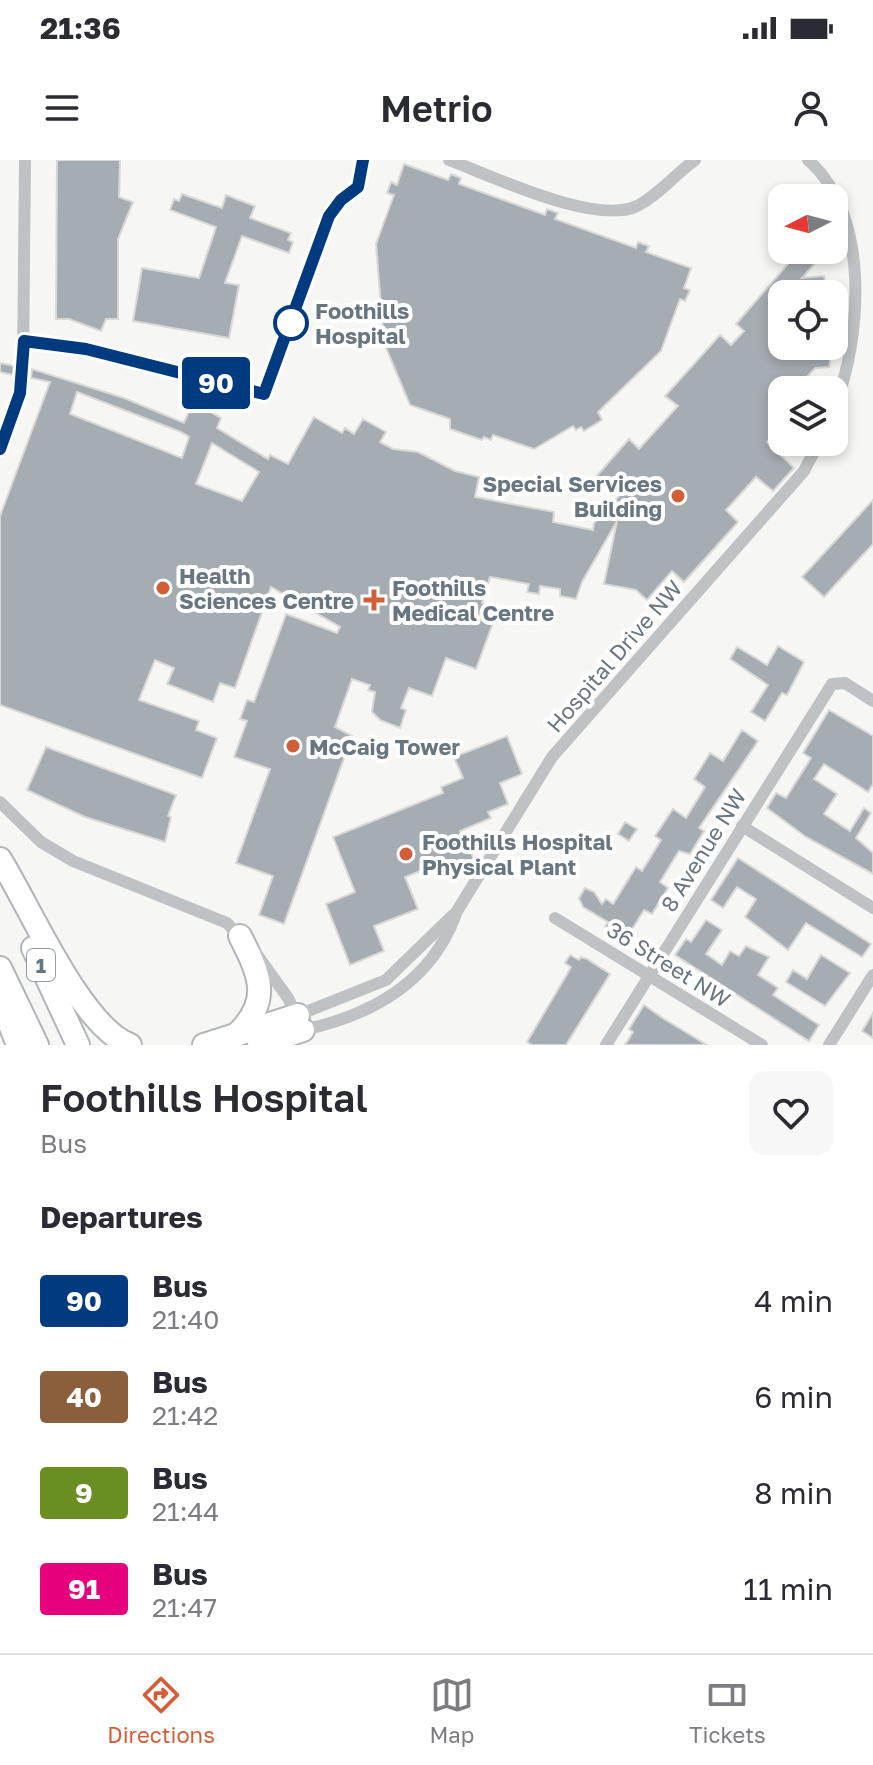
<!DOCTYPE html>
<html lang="en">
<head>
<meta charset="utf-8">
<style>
  :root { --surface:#fff; --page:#f7f7f7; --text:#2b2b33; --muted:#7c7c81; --line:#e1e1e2; --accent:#d25e38 }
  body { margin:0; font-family:"Golos Text",sans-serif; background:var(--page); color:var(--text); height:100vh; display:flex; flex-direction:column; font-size:30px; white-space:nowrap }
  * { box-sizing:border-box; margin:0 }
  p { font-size:26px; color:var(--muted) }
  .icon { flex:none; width:44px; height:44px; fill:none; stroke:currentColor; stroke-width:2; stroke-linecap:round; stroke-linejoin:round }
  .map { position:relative; height:885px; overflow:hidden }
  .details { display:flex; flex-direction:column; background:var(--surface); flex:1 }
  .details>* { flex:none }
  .badge { padding:0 16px; border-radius:6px; font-size:28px; line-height:52px }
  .needle { width:52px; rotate:264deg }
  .buttons { position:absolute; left:768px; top:24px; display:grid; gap:16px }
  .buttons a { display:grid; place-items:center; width:80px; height:80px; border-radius:16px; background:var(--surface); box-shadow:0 4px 12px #0003; font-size:40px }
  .map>.badge { position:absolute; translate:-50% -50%; box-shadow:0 0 0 4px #fff }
  h2 { padding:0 40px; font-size:30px; line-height:72px }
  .round { display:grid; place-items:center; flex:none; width:84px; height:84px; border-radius:16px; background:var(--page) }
  .headline { display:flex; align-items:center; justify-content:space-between; height:136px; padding:0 40px }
  h1 { font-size:38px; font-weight:600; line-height:60px }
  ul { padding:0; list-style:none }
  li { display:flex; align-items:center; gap:24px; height:96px; padding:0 40px }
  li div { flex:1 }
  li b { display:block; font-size:30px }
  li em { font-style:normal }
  li .badge { min-width:88px; font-weight:700; text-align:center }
  .status { display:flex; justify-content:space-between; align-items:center; height:56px; padding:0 40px; background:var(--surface); direction:ltr }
  .status svg { height:22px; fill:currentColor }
  header { display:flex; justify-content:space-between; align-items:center; height:104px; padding:0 40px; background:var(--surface); font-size:36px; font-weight:600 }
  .menu { display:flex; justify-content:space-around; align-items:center; height:112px; border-top:2px solid var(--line); background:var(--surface); font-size:22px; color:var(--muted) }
  .menu a { display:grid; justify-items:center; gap:4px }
  .menu .active { color:var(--accent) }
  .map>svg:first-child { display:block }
  .building { fill:#a6adb2; stroke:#d8d8d6; stroke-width:2; fill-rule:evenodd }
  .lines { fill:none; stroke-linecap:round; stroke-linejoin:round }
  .highway-casing { stroke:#b1b5b8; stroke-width:26 }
  .street { stroke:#bec2c5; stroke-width:12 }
  .highway { stroke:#fff; stroke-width:22 }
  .line-casing { stroke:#fff; stroke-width:18 }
  .line { stroke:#003b80; stroke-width:12 }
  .stop-dot { fill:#fff; stroke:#003b80; stroke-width:4 }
  .poi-dot { fill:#d25e38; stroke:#fff; stroke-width:3 }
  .labels { text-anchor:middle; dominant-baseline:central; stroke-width:8; stroke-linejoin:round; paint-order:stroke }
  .shield { fill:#fff; stroke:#959fa8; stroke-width:2 }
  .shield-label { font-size:20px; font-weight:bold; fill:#687682 }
  .stop-label { font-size:22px; font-weight:bold; fill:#687682; stroke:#fff; text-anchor:start }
  .poi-label { font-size:22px; font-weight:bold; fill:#687682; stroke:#fff; text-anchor:start }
  .street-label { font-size:22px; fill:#687682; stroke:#fff }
</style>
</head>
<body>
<div class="status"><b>21:36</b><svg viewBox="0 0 49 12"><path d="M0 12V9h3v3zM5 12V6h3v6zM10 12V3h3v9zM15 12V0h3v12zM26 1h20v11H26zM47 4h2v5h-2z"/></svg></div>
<header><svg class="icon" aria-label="menu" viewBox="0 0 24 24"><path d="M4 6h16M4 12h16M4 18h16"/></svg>Metrio<svg class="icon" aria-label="person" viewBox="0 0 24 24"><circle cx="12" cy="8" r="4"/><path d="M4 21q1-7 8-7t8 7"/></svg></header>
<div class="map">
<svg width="873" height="885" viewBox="0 0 873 885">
  <rect width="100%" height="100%" fill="#f6f6f4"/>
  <g class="building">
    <path d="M57,0h63l-1,37 14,5 -15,37v80h-12l-5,12 -32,-12h-13z"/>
    <path d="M404,4l44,16 3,-6 10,4 -2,6 86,31 2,-6 11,4 -3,6 81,29 2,-6 11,4 -3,6 45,16 -7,20 6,2 -5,11 -5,-2 -19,52 -63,61 4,8 -18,11 -3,-4 -5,3 -3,-4 -39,23 -41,-14 -2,5 -7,-3 -2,3 -32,-11v-10l-40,-14 -26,-62 -8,-99 18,-49 -7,-2 4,-11 6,3z"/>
    <path d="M182,34l40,14 4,-13 29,11 -5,12 41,15 -3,7 5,2 -4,11 -47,-17 -17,47 14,2 -10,53 -96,-17 9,-53 57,10 17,-51 -46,-17 4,-11 5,2z"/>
    <path d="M800,90l17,11 -15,17 22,-2 3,18h-45v52h48v16l-1,5 -14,1 -12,13 10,9h-31v35l-15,17 27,26 -21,23 -17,-14 -30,33 12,12 -54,60 -12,-11 -25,29 -11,-10 -32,-6 13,-63 -35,61 -6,17 -16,-3v-7l-20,-3 -1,8 -12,-2 2,-8 -39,-7 -8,26 16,6 -22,60 -30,-11 -14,38 -23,-8 -8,20 5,2 -6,18 -20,-8 -8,-8 3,-20 -7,-2 2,-5 -18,-6 -17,48 17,9 -68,188 -25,-9 14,-39 -37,-13 34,-94 -36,-12 13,-36 -7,-2 7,-19 7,2 32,-88 51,19 3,-6 -69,-40 -36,101 -15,-5 -7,19 -46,-18 7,-16 -19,-8 -16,40 60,21 -3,9 21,8 -15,40 -202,-73v-189l50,-134 -19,-4 1,-9 92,29 60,25 9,-21 28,16 -4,10 51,31 2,-4 18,9 26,-47 28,16 3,-5 9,6 9,-15 23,13 -6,10 13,7 25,3 37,19 24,6 -4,20 79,15 -1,10 40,8 1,-7 26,-28 -16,-15 -3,4 -6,-6 34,-39 10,10 39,-43 -13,-10 55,-61 11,10 13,-14 -8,-7zM77,232l104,40 8,5 -7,21 -112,-44zM212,283l47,29 -17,29 -46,-17z"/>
    <path d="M0,203l14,3 -1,9 -13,-3z"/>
    <path d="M873,340v44l-49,53 -22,-20z"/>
    <path d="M778,486l26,16 -17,33 -5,-2 -17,28 -14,-9 17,-27 -38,-26 7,-12 30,18z"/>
    <path d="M829,550l44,26v48l-5,8 -44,-28 -10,15 23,15 -13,20 26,17 14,-23 7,5 -15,25 17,15v21l-67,-37 -39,-29 9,-15 10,5 25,-40 -8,-5z"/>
    <path d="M742,570l16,11 -59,87 5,3 -14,23 -11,-3 -19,31 8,6 -16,26 -8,-4 -18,29 -21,-12 3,-5 -25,-15 -4,-9 6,-10 9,4 8,12 4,-5 7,5 23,-37 6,4 19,-31 -6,-4 18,-27 13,9 19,-31 -11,-8 16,-26 13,8z"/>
    <path d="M507,576l15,38 -22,9 8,21 -20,8 3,6 -31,13 15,30 -36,14 -4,-10 -30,12 13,32 -44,17 10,25 -34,14 -24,-61 29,-12 -22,-55 110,-44 -2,-6 22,-9 -9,-21z"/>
    <path d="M46,587l130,48 -8,21 3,1 -6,25 -80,-25 -58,-27z"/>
    <path d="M625,662l12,7 -8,12 -11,-7z"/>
    <path d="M738,698l133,86 -9,13 -56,-34 -18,27 -43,-33 11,-18 -19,-12 -14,21 -12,-8z"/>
    <path d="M706,760l16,10 -16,24 16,11 8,-14 9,5 7,-10 23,11 -11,18 20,13 -5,7 46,30 -10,16 -134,-86 11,-16 5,3z"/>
    <path d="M570,795l9,5 2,-3 6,2 23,15 -44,71h-34l-5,-3 39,-66 5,-9 -6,-4z"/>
    <path d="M821,795l29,18 -25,33 -39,-24 7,-12 14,9z"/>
    <path d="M644,845l20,14 43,26h-82l8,-13 -4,-3z"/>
    <path d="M873,853v25l-11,-7z"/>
  </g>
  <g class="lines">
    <defs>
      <g id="highway">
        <path d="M0,699c29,46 80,167 130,186"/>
        <path d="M33,788l45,97"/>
        <path d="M0,808l37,77"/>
        <path d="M0,839l18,46"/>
        <path d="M234,877c38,-35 27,-60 6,-101"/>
        <path d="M204,885l94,-30"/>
        <path d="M259,885l44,-15"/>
      </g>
    </defs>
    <use href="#highway" class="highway-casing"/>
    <g class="street">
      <path d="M449,0c43,16 147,66 188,46 22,-11 38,-32 58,-46"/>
      <path d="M808,0c63,54 54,179 26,248"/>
      <path d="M23,207l2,-207"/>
      <path d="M0,289l18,-49 4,-23"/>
      <path d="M0,642l41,40 32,19 154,62 15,16"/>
      <path d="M742,666l131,82"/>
      <path d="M555,758l207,127"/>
      <path d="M255,792l33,46 15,32c70,-15 130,-49 154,-119l95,-154 252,-286 15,-29"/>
      <path d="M298,855l88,-35 67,-65"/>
      <path d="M606,885l226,-361 13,-1 28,18"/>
      <path d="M829,885l44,-70"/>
    </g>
    <use href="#highway" class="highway"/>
  </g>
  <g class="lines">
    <defs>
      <path id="line" d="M0,289l20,-56 4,-52 62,8 178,45 65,-178 12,-16 17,-13 5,-27"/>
    </defs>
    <use href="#line" class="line-casing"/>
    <use href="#line" class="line"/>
  </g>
  <circle class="stop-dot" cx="291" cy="163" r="16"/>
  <g class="poi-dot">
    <circle cx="678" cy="336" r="8"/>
    <circle cx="163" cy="428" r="8"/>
    <path d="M370 428h8v8h8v8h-8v8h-8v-8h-8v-8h8z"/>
    <circle cx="293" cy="586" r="8"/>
    <circle cx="406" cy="694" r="8"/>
  </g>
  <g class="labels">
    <rect class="shield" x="27" y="789" width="28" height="32" rx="6"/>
    <g class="shield-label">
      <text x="41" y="805">1</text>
    </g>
    <g class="stop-label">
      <text x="315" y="150">Foothills<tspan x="315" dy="25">Hospital</tspan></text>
    </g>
    <g class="poi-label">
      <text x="662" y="323" text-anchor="end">Special Services<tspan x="662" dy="25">Building</tspan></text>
      <text x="179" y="415">Health<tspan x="179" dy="25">Sciences Centre</tspan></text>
      <text x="392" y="427">Foothills<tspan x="392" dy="25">Medical Centre</tspan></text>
      <text x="309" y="586">McCaig Tower</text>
      <text x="422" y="681">Foothills Hospital<tspan x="422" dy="25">Physical Plant</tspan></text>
    </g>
    <g class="street-label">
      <text transform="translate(614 496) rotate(-49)">Hospital Drive NW</text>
      <text transform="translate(703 690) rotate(-58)">8 Avenue NW</text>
      <text transform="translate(669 804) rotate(32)">36 Street NW</text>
    </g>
  </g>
</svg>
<div class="buttons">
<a><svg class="needle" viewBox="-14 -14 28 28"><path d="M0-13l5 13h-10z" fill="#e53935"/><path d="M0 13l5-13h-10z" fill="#7c7c81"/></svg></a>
<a><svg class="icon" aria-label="locate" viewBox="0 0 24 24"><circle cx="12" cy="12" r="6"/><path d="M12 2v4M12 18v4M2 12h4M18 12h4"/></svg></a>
<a><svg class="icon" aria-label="layers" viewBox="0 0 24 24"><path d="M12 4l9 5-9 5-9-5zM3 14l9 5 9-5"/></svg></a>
</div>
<b class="badge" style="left:216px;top:223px;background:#003b80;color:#fff">90</b>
</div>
<section class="details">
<div class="headline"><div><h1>Foothills Hospital</h1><p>Bus</p></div><a class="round"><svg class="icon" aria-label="heart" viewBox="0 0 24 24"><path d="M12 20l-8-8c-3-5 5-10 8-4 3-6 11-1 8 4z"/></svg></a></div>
<h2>Departures</h2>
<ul>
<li><span class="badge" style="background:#003b80;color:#fff">90</span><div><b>Bus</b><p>21:40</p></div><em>4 min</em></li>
<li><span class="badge" style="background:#8b5e3c;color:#fff">40</span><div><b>Bus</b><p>21:42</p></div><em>6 min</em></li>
<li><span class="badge" style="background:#6b8e23;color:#fff">9</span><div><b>Bus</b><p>21:44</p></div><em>8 min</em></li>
<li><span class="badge" style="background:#e6007e;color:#fff">91</span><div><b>Bus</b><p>21:47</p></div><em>11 min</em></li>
</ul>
</section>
<nav class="menu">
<a class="active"><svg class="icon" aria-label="directions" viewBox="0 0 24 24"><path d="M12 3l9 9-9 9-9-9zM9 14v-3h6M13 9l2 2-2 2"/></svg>Directions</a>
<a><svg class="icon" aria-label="map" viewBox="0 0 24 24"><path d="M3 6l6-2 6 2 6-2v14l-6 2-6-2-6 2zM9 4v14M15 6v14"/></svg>Map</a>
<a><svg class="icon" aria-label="tickets" viewBox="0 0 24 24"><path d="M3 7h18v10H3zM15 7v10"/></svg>Tickets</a>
</nav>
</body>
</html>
